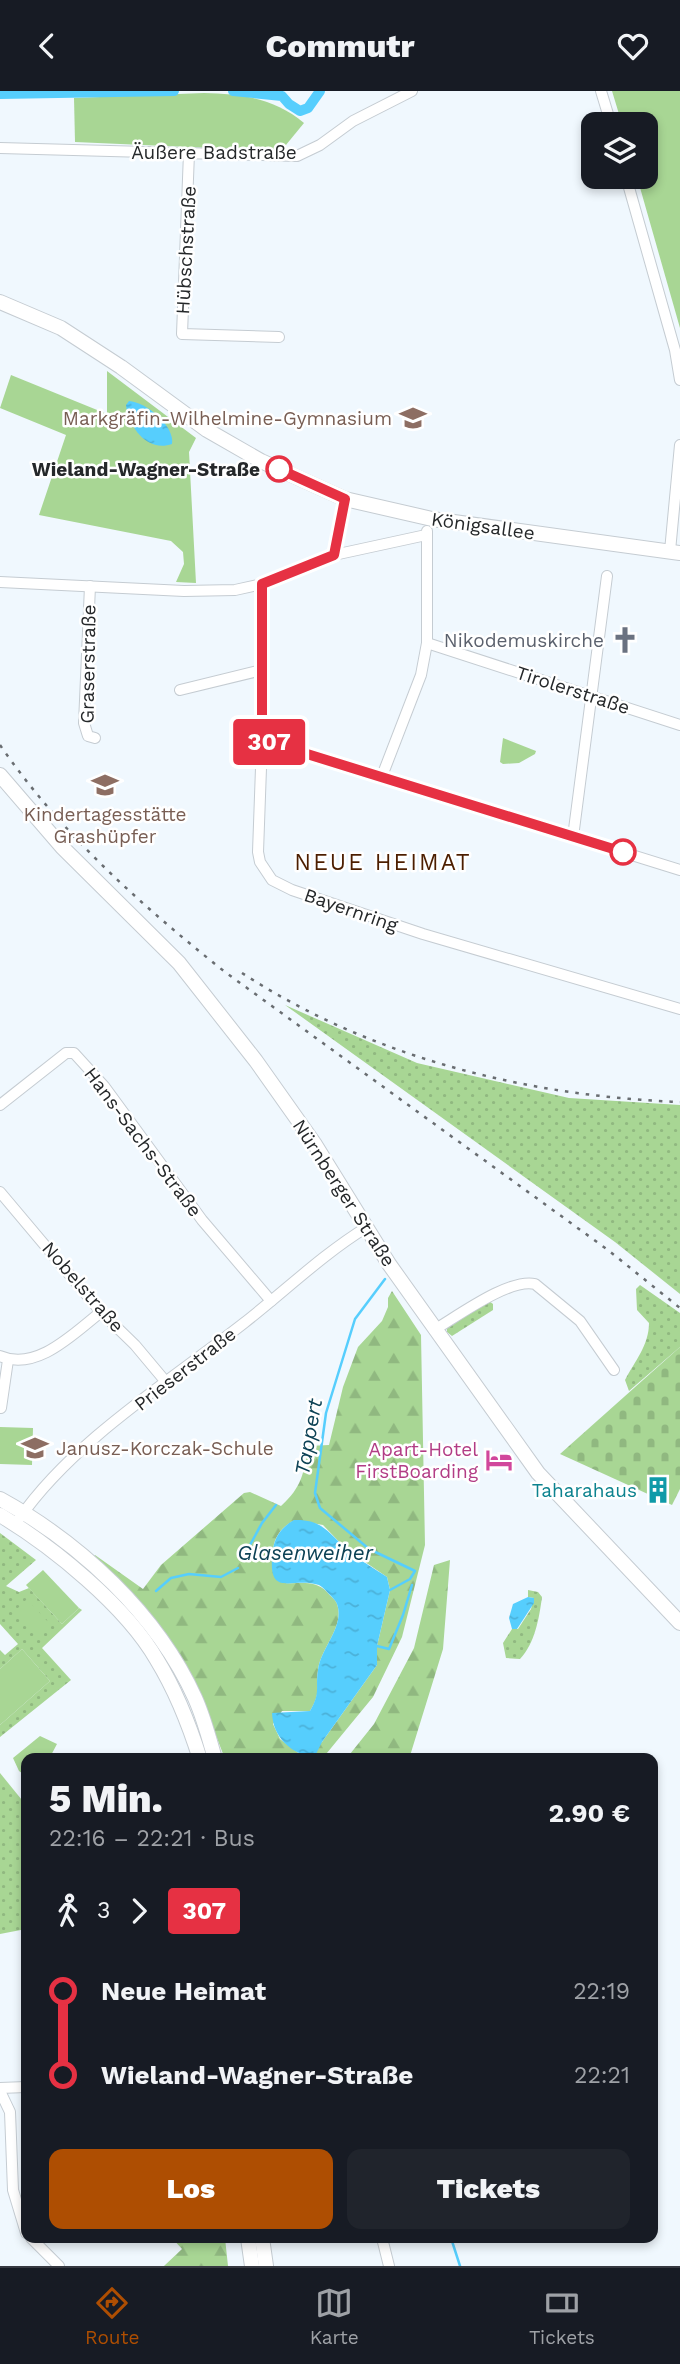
<!DOCTYPE html>
<html lang="de">
<head>
<meta charset="utf-8">
<style>
  :root { --surface:#171b24; --page:#20242c; --text:#f1f3f6; --muted:#9ea1a6; --line:#363941; --accent:#ae4e02 }
  body { margin:0; font-family:"Work Sans",sans-serif; background:var(--page); color:var(--text); height:100vh; display:flex; flex-direction:column; font-size:26px; white-space:nowrap }
  * { box-sizing:border-box; margin:0 }
  p { font-size:23px; color:var(--muted) }
  .icon { flex:none; width:38px; height:38px; fill:none; stroke:currentColor; stroke-width:2; stroke-linecap:round; stroke-linejoin:round }
  .map { position:relative; flex:1; overflow:hidden }
  .panel { position:absolute; left:21px; top:1662px; width:637px; height:490px; display:flex; flex-direction:column; background:var(--surface); border-radius:14px; box-shadow:0 4px 10px #0003 }
  .panel>* { flex:none }
  .badge { padding:0 14px; border-radius:5px; font-size:24px; line-height:46px }
  .tools { position:absolute; left:581px; top:21px; display:grid; gap:14px }
  .tools a { display:grid; place-items:center; width:77px; height:77px; border-radius:14px; background:var(--surface); box-shadow:0 4px 10px #0003; font-size:35px }
  .map>.badge { position:absolute; translate:-50% -50%; box-shadow:0 0 0 4px #fff }
  .legs { display:flex; align-items:center; gap:10px; height:77px; padding:0 28px; font-size:23px }
  .legs p { margin-inline-start:auto }
  .overview { display:flex; align-items:center; justify-content:space-between; height:119px; padding:0 28px }
  h1 { font-size:38px; font-weight:800; line-height:52px }
  .action { display:flex; gap:14px; margin-top:auto; padding:14px 28px }
  .action a { flex:1; height:80px; border-radius:14px; background:var(--accent); color:#fff; font-size:28px; font-weight:800; line-height:80px; text-align:center }
  .action a+a { background:var(--page); color:var(--text) }
  ul { padding:0 28px; list-style:none }
  li { display:flex; align-items:center; gap:24px; height:84px; font-size:26px }
  li i { display:grid; place-items:center; width:10px; height:100%; margin:0 9px; background:currentColor }
  li i::after { content:''; width:18px; height:18px; margin:-9px; border:5px solid; border-radius:50%; background:var(--surface) }
  li p { margin-inline-start:auto }
  li:first-child i { background:linear-gradient(#0000 50%,currentColor 0) }
  li:last-child i { background:linear-gradient(currentColor 50%,#0000 0) }
  header { display:flex; justify-content:space-between; align-items:center; height:91px; padding:0 28px; background:var(--surface); font-size:32px; font-weight:800 }
  .dock { display:flex; justify-content:space-around; align-items:center; height:98px; border-top:2px solid var(--line); background:var(--surface); font-size:19px; color:var(--muted) }
  .dock a { display:grid; justify-items:center; gap:4px }
  .dock .current { color:var(--accent) }
  .map>svg:first-child { display:block }
  .grass { fill:url(#grass-dots) }
  .forest { fill:url(#forest-firs); fill-rule:evenodd }
  .cemetery { fill:url(#cemetery-stones) }
  .park { fill:#a8d694 }
  .water { fill:url(#water-ripples) }
  .lines { fill:none; stroke-linecap:round; stroke-linejoin:round }
  .stream { stroke:#56cefd; stroke-width:2.5 }
  .canal { stroke:#56cefd; stroke-width:10 }
  .minor-casing { stroke:#c5ccd2; stroke-width:12 }
  .major-casing { stroke:#c5ccd2; stroke-width:16 }
  .minor { stroke:#fff; stroke-width:10 }
  .major { stroke:#fff; stroke-width:14 }
  .rail { stroke:#696d71; stroke-width:2.5; stroke-dasharray:3.5 7; stroke-linecap:butt }
  .line-1-casing { stroke:#fff; stroke-width:16 }
  .line-1 { stroke:#e63143; stroke-width:10 }
  .stop-1-dot { fill:#fff; stroke:#e63143; stroke-width:3.5 }
  .labels { text-anchor:middle; dominant-baseline:central; stroke-width:5; stroke-linejoin:round; paint-order:stroke }
  .street-label { font-size:19px; fill:#25282a; stroke:#fff }
  .education-label { font-size:19px; fill:#785e54; stroke:#fff; text-anchor:end }
  .stop-label { font-size:19px; font-weight:bold; fill:#25282a; stroke:#fff; text-anchor:end }
  .worship-label { font-size:19px; fill:#5b616d; stroke:#fff; text-anchor:end }
  .hotel-label { font-size:19px; fill:#b23c85; stroke:#fff; text-anchor:end }
  .culture-label { font-size:19px; fill:#0d838f; stroke:#fff; text-anchor:end }
  .water-label { font-size:21px; font-style:italic; fill:#0d4255; stroke:#fff }
  .quarter-label { font-size:23px; letter-spacing:2px; fill:#4c1e00; stroke:#fff }
</style>
</head>
<body>
<header><svg class="icon" aria-label="back" viewBox="0 0 24 24"><path d="M15 5l-7 7 7 7"/></svg>Commutr<svg class="icon" aria-label="heart" viewBox="0 0 24 24"><path d="M12 20l-8-8c-3-5 5-10 8-4 3-6 11-1 8 4z"/></svg></header>
<div class="map">
<svg width="680" height="2175" viewBox="0 0 680 2175">
  <defs>
    <pattern id="grass-dots" width="8" height="8" patternUnits="userSpaceOnUse" patternTransform="scale(1.75)"><rect width="8" height="8" fill="#a8d694"/><path d="M2 2h.1M6 6h.1" fill="none" stroke="#90b880" stroke-width="1.8" stroke-linecap="round"/></pattern>
    <pattern id="forest-firs" width="22" height="20" patternUnits="userSpaceOnUse" patternTransform="scale(1.75)"><rect width="22" height="20" fill="#a8d694"/><path d="M5 1l3.5 6h-7zM16 11l3.5 6h-7z" fill="#90b880"/></pattern>
    <pattern id="cemetery-stones" width="16" height="16" patternUnits="userSpaceOnUse" patternTransform="scale(1.75)"><rect width="16" height="16" fill="#a8d694"/><path d="M2 7V4a2 2 0 0 1 4 0v3zM10 15v-3a2 2 0 0 1 4 0v3z" fill="#90b880"/></pattern>
    <pattern id="water-ripples" width="26" height="14" patternUnits="userSpaceOnUse" patternTransform="scale(1.75)"><rect width="26" height="14" fill="#56cefd"/><path d="M2 4q2-2 4 0t4 0M15 11q2-2 4 0t4 0" fill="none" stroke="#4bb1d9"/></pattern>
  </defs>
  <rect width="100%" height="100%" fill="#f0f8fe"/>
  <g class="grass">
    <path d="M285,914l132,58 152,35 111,7v189l-65,-52z"/>
    <path d="M640,1194l40,28v34l-51,44 -4,-11c10,-19 24,-35 24,-57l-12,-13 -1,-21z"/>
    <path d="M489,1210l4,3v6l-41,26 -5,-4v-7z"/>
    <path d="M0,1442l36,27 -30,26 13,6 10,-4 33,36 17,-16 3,2 -40,38 29,32 -71,57v-12l50,-44 -28,-32 -22,20v-19l5,5 13,-11 -18,-20z"/>
    <path d="M528,1499l10,2 4,5c-3,22 -7,46 -22,62l-14,-1 -3,-15 9,-14h6l13,-20 3,-11 -6,-1z"/>
    <path d="M0,1682l26,32v124l-26,5z"/>
  </g>
  <g class="forest">
    <path d="M392,1200l29,44 4,210 -23,92 -29,60 -51,62h-97l-25,-65 -54,-83 -9,-13 -44,-41 2,-2 48,34 18,-24 83,-72 6,-1 31,14c21,-19 23,-33 27,-60l21,-1 14,-58 15,-40 24,-26 6,-14v-9zM295,1429l28,5 23,24 41,28 3,13 -13,56v19l-55,77 -21,13 -21,-16 -7,-15 9,-13h28c12,-21 5,-21 8,-41 3,-23 27,-43 19,-66 -1,-4 -7,-8 -10,-12 -23,-24 -61,15 -54,-43 2,-14 10,-23 22,-29z"/>
    <path d="M450,1469l-7,89 -34,110h-63l28,-35 40,-76 20,-83z"/>
    <path d="M172,2147h53l3,28h-64l18,-17z"/>
  </g>
  <path class="cemetery" d="M680,1256v142l-8,16 -112,-51z"/>
  <g class="park">
    <path d="M612,0h68v237l-43,-151h9v-53h-24z"/>
    <path d="M204,2c38,1 70,5 100,30l-23,28 -206,-9 -1,-44z"/>
    <path d="M107,280l89,67 -7,14 7,131 -20,-1 8,-18 -1,-12 -12,-11 -132,-26 27,-80 -66,-27 11,-33 96,39z"/>
    <path d="M503,647l33,13 -1,3 -16,9 -16,1 -3,-2z"/>
    <path d="M0,1336l33,1 -1,37 -32,-1z"/>
    <path d="M43,1479l36,38 -17,16 -36,-39z"/>
    <path d="M27,1508l23,25 -12,10 -23,-23z"/>
    <path d="M22,1558l28,32 -50,44v-56z"/>
    <path d="M40,1645l17,8 -8,15h-23v17l-7,-5 -6,-13z"/>
  </g>
  <g class="water">
    <path d="M129,310c17,1 46,25 43,43 -25,9 -44,-18 -46,-39z"/>
    <path d="M294,1429c28,-1 33,12 52,28 12,11 27,20 41,29l3,13 -13,56v19l-55,77 -8,16c-24,-5 -41,-21 -42,-45l38,-2c11,-19 5,-22 8,-41 3,-23 27,-43 19,-66 -1,-3 -4,-6 -6,-8 -4,-4 -8,-9 -12,-11 -28,-9 -53,16 -46,-36 2,-13 10,-23 21,-29z"/>
    <path d="M528,1506l6,1v5l-17,26h-5l-3,-11 4,-14z"/>
  </g>
  <g class="lines">
    <g class="stream">
      <path d="M385,1188l-30,40 -29,94 -11,80 5,15 49,41 46,22 -5,8 -20,11"/>
      <path d="M244,1465l18,-33 14,-18"/>
      <path d="M156,1500l15,-13 18,-4 32,3 17,-9"/>
      <path d="M377,1555l12,3 14,-34 9,-30"/>
      <path d="M296,1668l5,-4"/>
      <path d="M451,2147l9,28"/>
    </g>
    <g class="canal">
      <path d="M233,0l49,5 7,8 11,7 8,-3 12,-17"/>
      <path d="M0,3l174,-3"/>
    </g>
    <defs>
      <g id="minor">
        <path d="M601,0l10,33"/>
        <path d="M0,57l297,8 23,-11 33,-24 59,-30"/>
        <path d="M189,62l-7,181 97,3"/>
        <path d="M626,86l49,173 5,30"/>
        <path d="M670,460l10,-106"/>
        <path d="M334,464l11,-56"/>
        <path d="M0,491l184,9 51,-1 27,-6 72,-29 92,-20"/>
        <path d="M262,493v156l-4,112 2,10 12,18 20,10 131,44 257,75"/>
        <path d="M90,495l-6,137 4,13 7,2"/>
        <path d="M427,552l253,82"/>
        <path d="M180,599l82,-20"/>
        <path d="M262,649l418,130"/>
        <path d="M382,685l39,-101 6,-32v-112"/>
        <path d="M573,746l34,-261"/>
        <path d="M0,1014l66,-52h8l30,33 98,134 69,81"/>
        <path d="M0,1101l101,120 34,33 31,37"/>
        <path d="M434,1239c24,-14 75,-52 101,-46l45,37 34,49"/>
        <path d="M0,1265c37,16 74,-23 101,-44"/>
        <path d="M1,1317l7,-48"/>
        <path d="M19,1428c54,-78 151,-138 225,-196 41,-32 79,-69 123,-96"/>
        <path d="M0,1997l26,-1"/>
        <path d="M0,2000l10,21 3,78 13,43"/>
        <path d="M31,2147l28,28"/>
        <path d="M382,2147l7,28"/>
      </g>
      <g id="major">
        <path d="M0,211l61,26 60,39 86,63 54,31 84,38 87,20 248,34"/>
        <path d="M0,684l62,72 117,116 77,98 58,82 75,121 149,209 142,150"/>
        <path d="M0,1408c80,44 157,115 195,199 9,20 14,40 20,61"/>
        <path d="M0,1424c53,32 126,91 157,145 19,31 32,64 43,99"/>
        <path d="M248,2147l4,28"/>
        <path d="M262,2147l4,28"/>
      </g>
    </defs>
    <use href="#minor" class="minor-casing"/>
    <use href="#major" class="major-casing"/>
    <use href="#minor" class="minor"/>
    <use href="#major" class="major"/>
    <g class="rail">
      <path d="M0,654c62,90 141,160 225,227l383,278 72,58"/>
      <path d="M242,882c131,85 284,123 438,129"/>
    </g>
  </g>
  <g class="lines">
    <defs>
      <path id="line-1" d="M279,378l66,30 -11,56 -72,29v156l361,112"/>
    </defs>
    <use href="#line-1" class="line-1-casing"/>
    <use href="#line-1" class="line-1"/>
  </g>
  <defs>
    <symbol id="school-bare" viewBox="-9 -9 18 18"><path d="M0-5L7-2L0 1L-7-2ZM-4 1L0 2.5L4 1V4Q0 6-4 4Z" fill="#8d6e63" stroke="#fff" stroke-width="2.5" paint-order="stroke"/></symbol>
    <symbol id="church-bare" viewBox="-9 -9 18 18"><path d="M-1.2-6h2.4v3.5h3.3v2.4h-3.3V6h-2.4V-.1h-3.3v-2.4h3.3Z" fill="#6b7280" stroke="#fff" stroke-width="2.5" paint-order="stroke"/></symbol>
    <symbol id="hotel-bare" viewBox="-9 -9 18 18"><path d="M-6-4.5h1.5V1H6V5H4.5V3h-9V5H-6ZM-4 0a1.8 1.8 0 1 1 3.6 0ZM.5 0V-2.5h3Q6-2.5 6 0Z" fill="#d1479c" stroke="#fff" stroke-width="2.5" paint-order="stroke"/></symbol>
    <symbol id="building-bare" viewBox="-9 -9 18 18"><path d="M-4-6H4V6H1V3H-1V6H-4ZM-2.5-4.3h1.7v1.8h-1.7ZM.8-4.3h1.7v1.8H.8ZM-2.5-1h1.7V.8h-1.7ZM.8-1h1.7V.8H.8Z" fill="#0f9aa8" stroke="#fff" stroke-width="2.5" paint-order="stroke"/></symbol>
  </defs>
  <g fill-rule="evenodd">
    <use href="#school-bare" x="394" y="308" width="38" height="38"/>
    <use href="#church-bare" x="606" y="530" width="38" height="38"/>
    <use href="#school-bare" x="86" y="675" width="38" height="38"/>
    <use href="#school-bare" x="16" y="1338" width="38" height="38"/>
    <use href="#hotel-bare" x="480" y="1350" width="38" height="38"/>
    <use href="#building-bare" x="639" y="1380" width="38" height="38"/>
  </g>
  <g class="stop-1-dot">
    <circle cx="279" cy="378" r="12"/>
    <circle cx="623" cy="761" r="12"/>
  </g>
  <g class="labels">
    <g class="street-label">
      <text x="214" y="61">Äußere Badstraße</text>
      <text transform="translate(186 159) rotate(-87)">Hübschstraße</text>
      <text transform="translate(483 435) rotate(8)">Königsallee</text>
      <text transform="translate(88 573) rotate(-89)">Graserstraße</text>
      <text transform="translate(573 599) rotate(18)">Tirolerstraße</text>
      <text transform="translate(351 819) rotate(19)">Bayernring</text>
      <text transform="translate(143 1051) rotate(53)">Hans-Sachs-Straße</text>
      <text transform="translate(344 1102) rotate(57)">Nürnberger Straße</text>
      <text transform="translate(83 1196) rotate(49)">Nobelstraße</text>
      <text transform="translate(185 1278) rotate(-38)">Prieserstraße</text>
    </g>
    <g class="education-label">
      <text x="392" y="327">Markgräfin-Wilhelmine-Gymnasium</text>
      <text x="105" y="723" text-anchor="middle">Kindertagesstätte<tspan x="105" dy="22">Grashüpfer</tspan></text>
      <text x="56" y="1357" text-anchor="start">Janusz-Korczak-Schule</text>
    </g>
    <g class="stop-label">
      <text x="260" y="378">Wieland-Wagner-Straße</text>
    </g>
    <g class="worship-label">
      <text x="604" y="549">Nikodemuskirche</text>
    </g>
    <g class="hotel-label">
      <text x="478" y="1358">Apart-Hotel<tspan x="478" dy="22">FirstBoarding</tspan></text>
    </g>
    <g class="culture-label">
      <text x="637" y="1399">Taharahaus</text>
    </g>
    <g class="water-label">
      <text transform="translate(308 1346) rotate(-80)">Tappert</text>
      <text x="305" y="1461">Glasenweiher</text>
    </g>
    <g class="quarter-label">
      <text x="383" y="771">NEUE HEIMAT</text>
    </g>
  </g>
</svg>
<div class="tools">
<a><svg class="icon" aria-label="layers" viewBox="0 0 24 24"><path d="M12 4l9 5-9 5-9-5zM3 14l9 5 9-5"/></svg></a>
</div>
<b class="badge" style="left:269px;top:651px;background:#e63143;color:#fff">307</b>
<section class="panel">
<div class="overview"><div><h1>5 Min.</h1><p>22:16 – 22:21 · Bus</p></div><b>2.90 €</b></div>
<div class="legs"><svg class="icon" aria-label="walk" viewBox="0 0 24 24"><circle cx="13" cy="4" r="2"/><path d="M13 8l-2 6 4 7M11 14l-3 7M7 12l3-4h3l4 4"/></svg>3<svg class="icon" aria-label="forward" viewBox="0 0 24 24"><path d="M9 5l7 7-7 7"/></svg><b class="badge" style="background:#e63143;color:#fff">307</b></div>
<ul>
<li><i style="color:#e63143"></i><b>Neue Heimat</b><p>22:19</p></li>
<li><i style="color:#e63143"></i><b>Wieland-Wagner-Straße</b><p>22:21</p></li>
</ul>
<div class="action"><a>Los</a><a>Tickets</a></div>
</section>
</div>
<nav class="dock">
<a class="current"><svg class="icon" aria-label="directions" viewBox="0 0 24 24"><path d="M12 3l9 9-9 9-9-9zM9 14v-3h6M13 9l2 2-2 2"/></svg>Route</a>
<a><svg class="icon" aria-label="map" viewBox="0 0 24 24"><path d="M3 6l6-2 6 2 6-2v14l-6 2-6-2-6 2zM9 4v14M15 6v14"/></svg>Karte</a>
<a><svg class="icon" aria-label="tickets" viewBox="0 0 24 24"><path d="M3 7h18v10H3zM15 7v10"/></svg>Tickets</a>
</nav>
</body>
</html>
